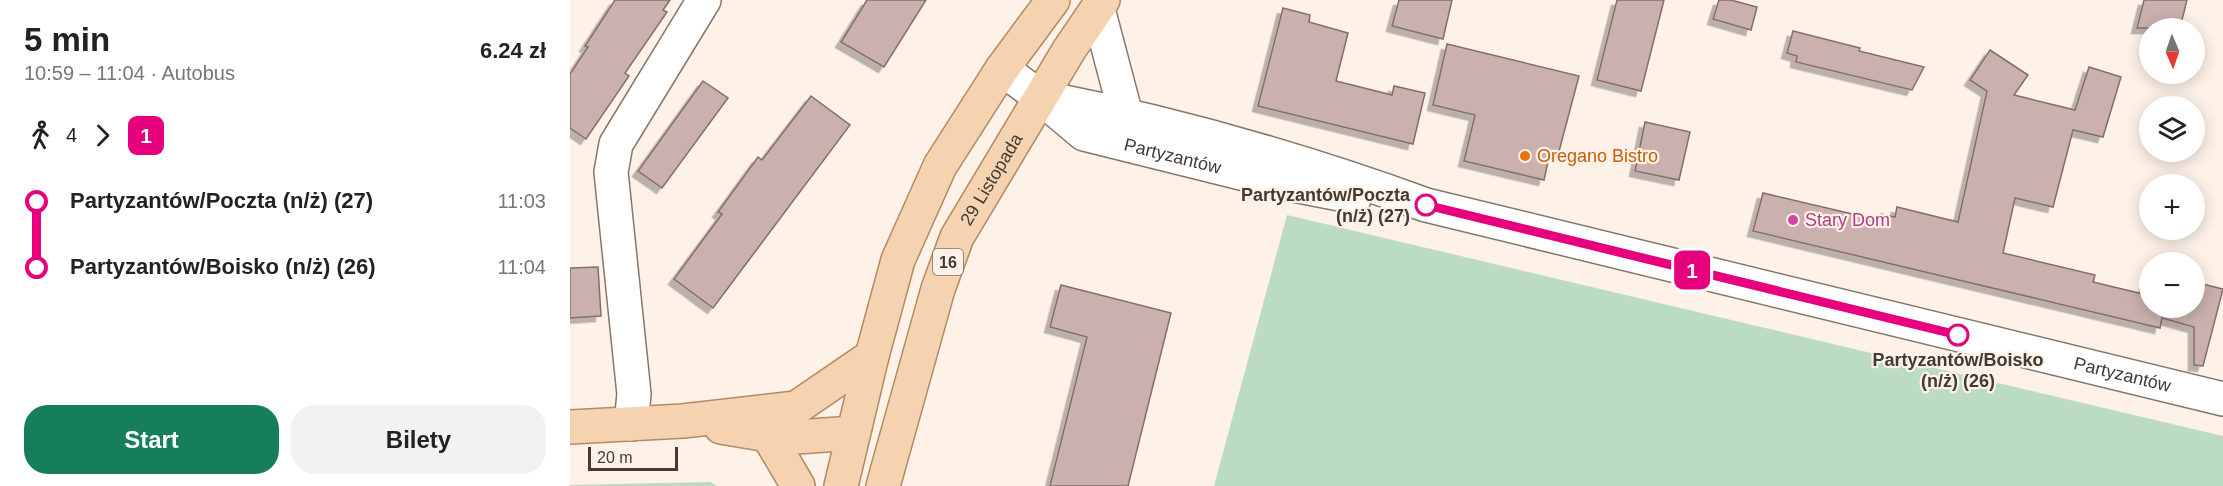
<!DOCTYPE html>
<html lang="pl">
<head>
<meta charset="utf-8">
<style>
  :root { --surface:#fff; --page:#f2f2f2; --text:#222; --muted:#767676; --accent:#167e59 }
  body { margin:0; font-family:Arial,sans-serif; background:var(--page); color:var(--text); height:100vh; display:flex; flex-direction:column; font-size:22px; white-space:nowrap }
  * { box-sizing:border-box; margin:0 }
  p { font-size:20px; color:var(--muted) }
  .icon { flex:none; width:33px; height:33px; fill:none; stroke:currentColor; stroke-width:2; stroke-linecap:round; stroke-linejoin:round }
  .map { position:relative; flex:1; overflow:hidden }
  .sheet { display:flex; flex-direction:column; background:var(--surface); width:570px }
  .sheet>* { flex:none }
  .badge { padding:0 12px; border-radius:9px; font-size:21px; line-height:39px }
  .needle { width:39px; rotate:178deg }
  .buttons { position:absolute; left:1569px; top:18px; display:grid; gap:12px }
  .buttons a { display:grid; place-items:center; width:66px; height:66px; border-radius:50%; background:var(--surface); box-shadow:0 3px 15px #0003; font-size:30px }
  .scale { position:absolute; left:18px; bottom:15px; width:90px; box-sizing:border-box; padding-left:6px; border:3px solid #423a34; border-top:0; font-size:16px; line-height:21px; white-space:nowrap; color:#423a34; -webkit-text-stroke:4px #fdf1e8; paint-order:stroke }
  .map>.badge { position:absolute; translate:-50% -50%; box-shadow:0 0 0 3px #fff }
  .legs { display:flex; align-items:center; gap:9px; height:66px; padding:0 24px; font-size:20px }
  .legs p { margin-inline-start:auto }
  .overview { display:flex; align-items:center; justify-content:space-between; height:102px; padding:0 24px }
  h1 { font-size:33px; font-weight:700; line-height:45px }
  .cta { display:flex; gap:12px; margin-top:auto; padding:12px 24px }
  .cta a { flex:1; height:69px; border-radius:24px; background:var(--accent); color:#fff; font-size:24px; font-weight:700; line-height:69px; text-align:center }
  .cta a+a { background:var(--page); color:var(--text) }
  ul { padding:0 24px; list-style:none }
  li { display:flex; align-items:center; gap:21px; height:66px; font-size:22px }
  li i { display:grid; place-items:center; width:9px; height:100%; margin:0 8px; background:currentColor }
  li i::after { content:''; width:15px; height:15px; margin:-8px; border:4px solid; border-radius:50%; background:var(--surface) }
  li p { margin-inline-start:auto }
  li:first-child i { background:linear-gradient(#0000 50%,currentColor 0) }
  li:last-child i { background:linear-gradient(currentColor 50%,#0000 0) }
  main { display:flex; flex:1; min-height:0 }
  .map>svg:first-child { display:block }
  .green { fill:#bbdcc1 }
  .building { fill:#cab1ad; stroke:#856e6a; stroke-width:1.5; filter:url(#shadow) }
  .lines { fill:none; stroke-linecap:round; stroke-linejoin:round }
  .minor-casing { stroke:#887669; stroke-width:36 }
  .major-casing { stroke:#b28a63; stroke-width:36 }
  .minor { stroke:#fff; stroke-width:33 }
  .major { stroke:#f5d3b0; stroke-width:33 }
  .line-1-casing { stroke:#fff; stroke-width:14 }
  .line-1 { stroke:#e6007e; stroke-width:9 }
  .food-dot { fill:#e8710a; stroke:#fdf1e8; stroke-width:2 }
  .stop-1-dot { fill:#fff; stroke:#e6007e; stroke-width:3 }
  .hotel-dot { fill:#d1479c; stroke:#fdf1e8; stroke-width:2 }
  .labels { text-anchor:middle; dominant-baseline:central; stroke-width:4.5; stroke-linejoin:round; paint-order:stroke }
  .shield { fill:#fdf1e8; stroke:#7a716a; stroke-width:1.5 }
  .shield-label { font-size:16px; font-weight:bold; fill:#423a34 }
  .street-label { font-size:18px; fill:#423a34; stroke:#fdf1e8 }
  .food-label { font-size:18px; fill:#c56008; stroke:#fdf1e8; text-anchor:start }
  .stop-label { font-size:18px; font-weight:bold; fill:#423a34; stroke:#fdf1e8; text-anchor:end }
  .hotel-label { font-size:18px; fill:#b23c85; stroke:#fdf1e8; text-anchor:start }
</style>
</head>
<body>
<main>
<section class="sheet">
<div class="overview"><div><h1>5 min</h1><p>10:59 – 11:04 · Autobus</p></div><b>6.24 zł</b></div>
<div class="legs"><svg class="icon" aria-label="walk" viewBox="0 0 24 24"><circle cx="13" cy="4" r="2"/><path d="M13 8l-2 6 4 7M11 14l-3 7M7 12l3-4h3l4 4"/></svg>4<svg class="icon" aria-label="forward" viewBox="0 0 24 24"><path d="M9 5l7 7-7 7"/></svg><b class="badge" style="background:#e6007e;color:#fff">1</b></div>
<ul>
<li><i style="color:#e6007e"></i><b>Partyzantów/Poczta (n/ż) (27)</b><p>11:03</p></li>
<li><i style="color:#e6007e"></i><b>Partyzantów/Boisko (n/ż) (26)</b><p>11:04</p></li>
</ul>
<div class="cta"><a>Start</a><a>Bilety</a></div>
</section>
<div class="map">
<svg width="1653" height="486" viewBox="0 0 1653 486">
  <defs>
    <filter id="shadow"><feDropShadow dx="-5.5" dy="5.5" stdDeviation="0" flood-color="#0004"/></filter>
  </defs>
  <rect width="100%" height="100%" fill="#fdf1e8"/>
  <g class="green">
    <path d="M717,215l936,221v50h-1009z"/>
    <path d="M140,482l7,4h-147v-1z"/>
  </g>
  <g class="building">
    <path d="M45,0h55l-7,10 4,2 -42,61 4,3 -43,63 -16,-11v-54l18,-27 -3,-1z"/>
    <path d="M297,0h59l-42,67 -43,-25z"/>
    <path d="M829,0h53l-9,39 -51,-13z"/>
    <path d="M1047,0h47l-23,91 -44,-11z"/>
    <path d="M1149,0h12l26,7 -6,23 -38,-11z"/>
    <path d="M1574,0h43l-7,28h-43z"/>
    <path d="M713,8l27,7 -1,7 39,11 -12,48 56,14 2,-9 31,7 -12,51 -155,-38z"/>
    <path d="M1223,31l67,17 -1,3 65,16 -12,23 -116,-28 1,-6 -10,-3z"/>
    <path d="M877,44l132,32 -21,79 -8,-2 -6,27 -80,-19 11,-46 -42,-10z"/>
    <path d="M1420,50l38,25 -14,20 61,15 14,-43 32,10 -18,60 -30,-7 -20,77 -38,-9 -12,55 92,22 -2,7 50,12 2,-10 5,1v23h44v-26l29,7 -20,77 -9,-1v-38l-32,-9 -2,10 -407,-97 10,-38 102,24 10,7 6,-10 14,3 2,-10 61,15 29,-131 -17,-11z"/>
    <path d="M133,81l25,17 -66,90 -24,-17z"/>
    <path d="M241,96l39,29 -137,183 -39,-29 48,-65 -4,-2 40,-55 4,3z"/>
    <path d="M1075,122l45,10 -11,48 -44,-9z"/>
    <path d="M28,267l3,49 -31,2v-50z"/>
    <path d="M491,285l110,28 -43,173h-78l37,-149 -37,-10z"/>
  </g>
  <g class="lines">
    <defs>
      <g id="minor">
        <path d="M528,9l28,106"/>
        <path id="s1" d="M432,69l38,28 44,37 189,47 82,16"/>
        <path id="s2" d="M470,97c132,26 260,62 386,108l797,194"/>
        <path d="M61,424l3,-30 -23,-222 5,-28 88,-144"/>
      </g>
      <g id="major">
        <path d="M0,427l113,-6 113,-13 76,-52"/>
        <path d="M151,427l47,8 29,2 56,-4"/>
        <path d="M198,435l30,51"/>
        <path d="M271,486l31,-130 26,-96 42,-94 62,-97 51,-69"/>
        <path id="s3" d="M313,486l55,-197 19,-52 112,-187 34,-50"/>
      </g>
    </defs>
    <use href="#minor" class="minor-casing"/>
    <use href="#major" class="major-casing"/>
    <use href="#minor" class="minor"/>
    <use href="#major" class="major"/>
  </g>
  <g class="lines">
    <defs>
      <path id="line-1" d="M856,205l532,130"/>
    </defs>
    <use href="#line-1" class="line-1-casing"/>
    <use href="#line-1" class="line-1"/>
  </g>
  <circle class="food-dot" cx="955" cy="156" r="6"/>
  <g class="stop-1-dot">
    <circle cx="856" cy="205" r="10"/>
    <circle cx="1388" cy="335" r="10"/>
  </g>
  <circle class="hotel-dot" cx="1223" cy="220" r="6"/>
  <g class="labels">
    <rect class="shield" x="363" y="249" width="30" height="26" rx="4.5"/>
    <g class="shield-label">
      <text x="378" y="262">16</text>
    </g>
    <g class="street-label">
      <text stroke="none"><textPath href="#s1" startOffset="196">Partyzantów</textPath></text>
      <text stroke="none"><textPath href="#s3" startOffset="327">29 Listopada</textPath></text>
      <text stroke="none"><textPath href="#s2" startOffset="1118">Partyzantów</textPath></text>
    </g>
    <g class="food-label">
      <text x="967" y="156">Oregano Bistro</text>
    </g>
    <g class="stop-label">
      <text x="840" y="195">Partyzantów/Poczta<tspan x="840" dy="21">(n/ż) (27)</tspan></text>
      <text x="1388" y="360" text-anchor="middle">Partyzantów/Boisko<tspan x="1388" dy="21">(n/ż) (26)</tspan></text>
    </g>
    <g class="hotel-label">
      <text x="1235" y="220">Stary Dom</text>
    </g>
  </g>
</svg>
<div class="buttons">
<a><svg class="needle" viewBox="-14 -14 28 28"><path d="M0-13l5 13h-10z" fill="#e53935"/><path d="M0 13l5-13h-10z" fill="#767676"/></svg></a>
<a><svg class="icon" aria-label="layers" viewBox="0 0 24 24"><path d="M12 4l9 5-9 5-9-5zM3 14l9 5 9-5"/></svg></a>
<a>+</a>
<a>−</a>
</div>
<div class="scale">20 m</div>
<b class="badge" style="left:1122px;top:270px;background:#e6007e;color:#fff">1</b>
</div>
</main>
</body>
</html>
